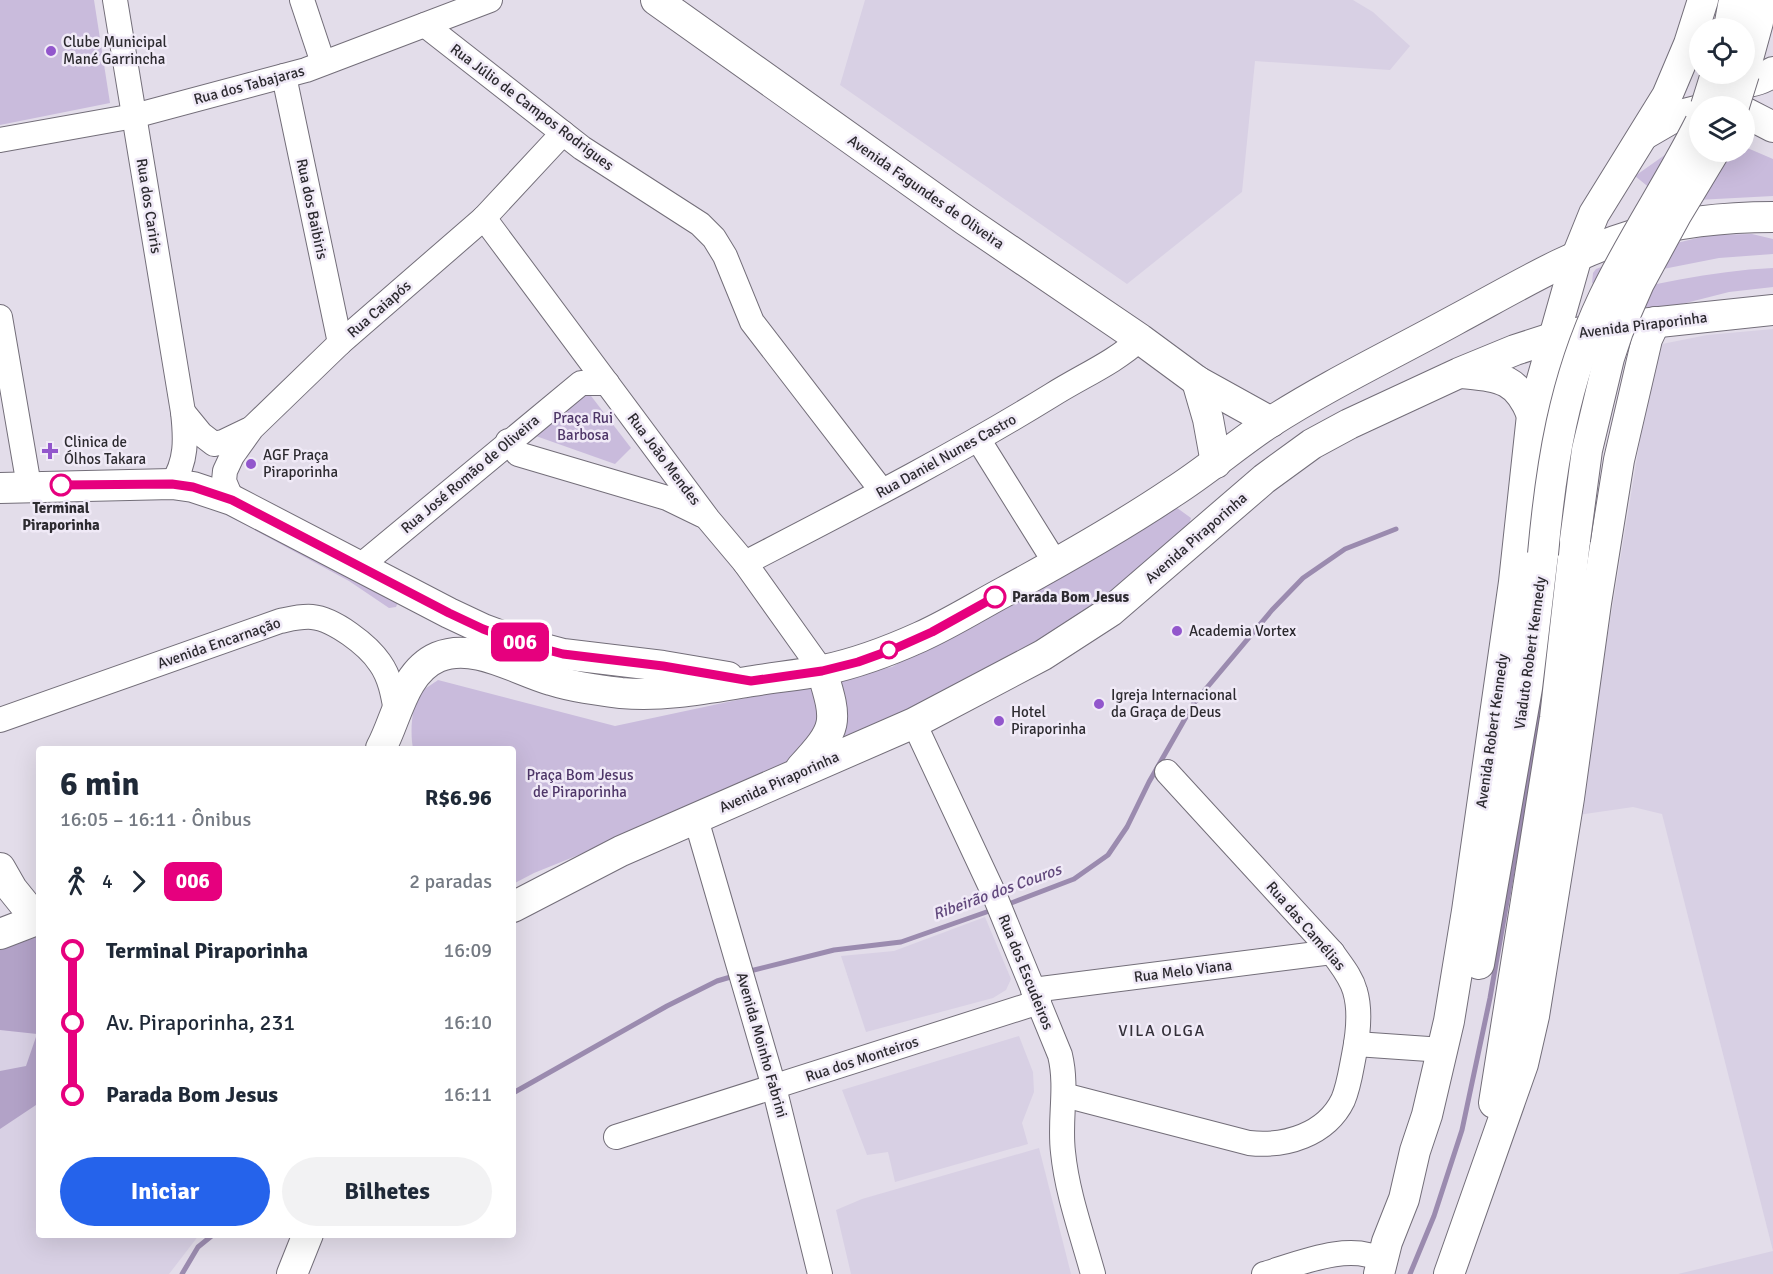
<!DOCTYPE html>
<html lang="pt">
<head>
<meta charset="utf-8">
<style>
  :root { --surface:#fff; --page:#f2f2f3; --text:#1f2937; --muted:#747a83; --accent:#2563eb }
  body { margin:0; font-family:Signika,sans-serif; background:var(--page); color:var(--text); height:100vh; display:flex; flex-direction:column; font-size:22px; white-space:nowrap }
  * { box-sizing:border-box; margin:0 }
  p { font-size:20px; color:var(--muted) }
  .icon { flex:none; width:33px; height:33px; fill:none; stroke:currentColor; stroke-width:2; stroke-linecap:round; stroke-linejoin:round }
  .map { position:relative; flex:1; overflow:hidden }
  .sheet { position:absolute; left:36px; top:746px; width:480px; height:492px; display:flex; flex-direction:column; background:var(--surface); border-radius:6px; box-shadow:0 6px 24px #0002 }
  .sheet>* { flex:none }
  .badge { padding:0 12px; border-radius:9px; font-size:21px; line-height:39px }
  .fabs { position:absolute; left:1689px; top:18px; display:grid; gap:12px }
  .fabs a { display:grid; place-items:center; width:66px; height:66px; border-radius:50%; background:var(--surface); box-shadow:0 6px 24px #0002; font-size:30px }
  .map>.badge { position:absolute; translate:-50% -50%; box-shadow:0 0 0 3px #fff }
  .legs { display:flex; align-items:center; gap:9px; height:66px; padding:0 24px; font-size:20px }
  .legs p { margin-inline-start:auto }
  .head { display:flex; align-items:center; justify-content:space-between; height:102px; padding:0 24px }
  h1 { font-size:33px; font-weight:700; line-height:45px }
  .primary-button { display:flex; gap:12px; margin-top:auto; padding:12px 24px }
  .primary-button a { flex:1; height:69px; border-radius:36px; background:var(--accent); color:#fff; font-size:24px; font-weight:700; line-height:69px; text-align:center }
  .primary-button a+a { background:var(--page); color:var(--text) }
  ul { padding:0 24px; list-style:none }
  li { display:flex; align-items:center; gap:21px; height:72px; font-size:22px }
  li i { display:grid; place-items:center; width:9px; height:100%; margin:0 8px; background:currentColor }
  li i::after { content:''; width:15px; height:15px; margin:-8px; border:4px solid; border-radius:50%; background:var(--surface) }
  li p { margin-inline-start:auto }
  li:first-child i { background:linear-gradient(#0000 50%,currentColor 0) }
  li:last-child i { background:linear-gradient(currentColor 50%,#0000 0) }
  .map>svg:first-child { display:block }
  .built { fill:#d8d0e4 }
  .green { fill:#c9bbdc }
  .forest { fill:#b2a2c7 }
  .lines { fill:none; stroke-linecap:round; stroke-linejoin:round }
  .stream { stroke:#9b8baf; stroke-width:5 }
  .minor-casing { stroke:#736e79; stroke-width:26 }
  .major-casing { stroke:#736e79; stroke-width:32 }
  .minor { stroke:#fff; stroke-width:24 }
  .major { stroke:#fff; stroke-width:30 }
  .major-bridge-casing { stroke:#736e79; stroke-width:32; stroke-linecap:butt }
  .major-bridge { stroke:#fff; stroke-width:30 }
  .line-1-casing { stroke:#fff; stroke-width:14 }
  .line-1 { stroke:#e6007e; stroke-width:9 }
  .poi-dot { fill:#9256cc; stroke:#f0eaf7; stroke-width:2 }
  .stop-1-dot { fill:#fff; stroke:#e6007e; stroke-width:3 }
  .labels { text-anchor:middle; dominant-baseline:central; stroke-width:5; stroke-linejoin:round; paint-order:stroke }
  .poi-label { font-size:15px; fill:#2d2b30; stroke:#f0eaf7; text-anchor:start }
  .street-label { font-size:15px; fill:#2d2b30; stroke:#f0eaf7 }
  .park-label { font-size:15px; fill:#4e3668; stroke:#f0eaf7 }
  .stop-label { font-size:15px; font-weight:bold; fill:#2d2b30; stroke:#f0eaf7 }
  .water-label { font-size:16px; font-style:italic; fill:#62497d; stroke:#f0eaf7 }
  .neighbourhood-label { font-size:16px; letter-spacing:1.5px; fill:#34303a; stroke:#f0eaf7 }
</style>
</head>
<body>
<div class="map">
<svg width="1773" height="1274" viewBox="0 0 1773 1274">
  <rect width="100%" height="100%" fill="#e3ddea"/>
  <g class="built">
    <path d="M865,0h488l20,12 37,34 -20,24 -135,-9 -13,131 -115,92 -287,-199z"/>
    <path d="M1773,329v945h-95l95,-23 -111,-437 -29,-7 -55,8 77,-466 7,-5 45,-9z"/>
    <path d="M985,917l26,62 -5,11 -13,8 -127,34 -25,-76 53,-5z"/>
    <path d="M39,927v307l160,1 -30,39h-169v-334z"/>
    <path d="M1019,1036l14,36 1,20 -12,31 6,21 -133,38 -7,-30 -21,3 -25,-65z"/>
    <path d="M1039,1148l32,126h-220l-15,-64 26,-11z"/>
  </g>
  <g class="green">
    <path d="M0,0h94l16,103 -110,22z"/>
    <path d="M1745,147l28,12v37l-76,4 -46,-11 -16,-13 34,-24h75z"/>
    <path d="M1752,234l21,5v15l-54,4 -127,25 1,-10 3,-4 47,-18 67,-16z"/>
    <path d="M1773,268v19l-44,5 -51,13 -39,3 -57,8 2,-12 4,-4c61,-15 122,-29 185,-32z"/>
    <path d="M588,392l43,56 -16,16 -82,-29z"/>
    <path d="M1173,505l18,13 -8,26 -63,50 -184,108 -234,97 -47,25 -121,49 -21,11v-136h-100c-3,-14 -2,-46 9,-56 4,-5 11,-8 16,-12l177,46 277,-59z"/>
    <path d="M220,506l179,94 -3,7 -7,1 -40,-27 -135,-73z"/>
  </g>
  <path class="forest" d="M39,936v167l-39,26v-58l26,-5 11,-32 -37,-4v-80z"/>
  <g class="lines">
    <g class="stream">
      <path d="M1006,905l68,-26 34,-24 19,-28 22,-45 45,-79 78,-93 31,-32 42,-29 51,-20"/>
      <path d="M746,972l88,-22 67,-8 94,-33"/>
      <path d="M513,1093l154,-87 50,-25 17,-5"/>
      <path d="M182,1274l16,-27 16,-13"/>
      <path d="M1410,1274l24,-58 28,-86 28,-132 49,-279 9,-74"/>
    </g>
    <defs>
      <g id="minor">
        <path d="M115,0l68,412c3,27 4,49 -11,72"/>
        <path d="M302,0l21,63"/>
        <path d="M425,25l157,123 118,76 14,14 11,18 27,66 130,169"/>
        <path d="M284,76l56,267"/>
        <path d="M0,140l134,-24 172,-46 184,-70"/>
        <path d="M484,218l224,301 37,44 77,108"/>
        <path d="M0,317l29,169"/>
        <path d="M183,412l18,22 13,10 9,-2 25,-12"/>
        <path d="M978,439l78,125"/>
        <path d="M508,441l10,13 149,44 35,17"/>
        <path d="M232,500l-8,-19 1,-10 7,-15 20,-28 88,-85 144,-125 79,-85"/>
        <path d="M745,563c104,-54 208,-107 307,-168 30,-19 62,-32 88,-56"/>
        <path d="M359,567l222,-184h26"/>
        <path d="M0,720l280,-99c10,-2 21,-5 32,-4 22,2 56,28 68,46 10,14 13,31 16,48"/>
        <path d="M914,723l80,171 66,161c8,33 -1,64 3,97 4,41 19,82 30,122"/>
        <path d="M696,819l78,268 46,187"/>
        <path d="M1033,990l299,-38"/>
        <path d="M1356,1044l87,6"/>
        <path d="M1064,1095l185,48c36,4 77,-8 94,-43 6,-14 8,-30 11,-45 4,-20 7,-44 1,-64 -4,-15 -15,-27 -23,-39l-165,-180"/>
        <path d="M616,1137l423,-135"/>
        <path d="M1264,1274c34,-10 87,-33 118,-13"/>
      </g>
      <g id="major">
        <path d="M656,0l309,220 175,119 57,42 74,41"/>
        <path d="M1729,28l5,-28"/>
        <path d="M1744,73l14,-51 3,-22"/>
        <path d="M1725,80c18,4 32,3 48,-8"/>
        <path d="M1744,112l29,15"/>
        <path d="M1645,134l31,-18 24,-6"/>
        <path d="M1462,373c37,4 55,4 70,42"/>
        <path d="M1197,381l11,38 8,44"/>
        <path d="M0,488l172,-4 21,3 39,13 217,113 34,16 35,13 45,12 100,12 65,11"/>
        <path d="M381,748c16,-29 22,-76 57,-91 36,-15 78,13 113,23 22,7 46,10 70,13 45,4 88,-5 132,-12 24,-4 48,-6 71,-11 33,-7 65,-19 96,-33 29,-13 56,-30 84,-45 57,-31 114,-63 169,-100 33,-21 63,-47 96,-69 59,-38 124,-69 186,-103 58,-31 115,-66 178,-85 45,-13 93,-18 140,-18"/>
        <path d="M801,768c37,-40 37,-45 21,-97"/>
        <path d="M0,868l12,21 25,31"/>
        <path d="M513,907l108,-56 293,-128 129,-68 68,-44 153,-132 48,-35 37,-20 110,-51 56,-23 40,-13 48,-9 170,-18"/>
        <path d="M0,934l39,-15"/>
        <path d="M1479,964l48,-276 16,-134"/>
        <path d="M1494,1103l61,-385 20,-178"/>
        <path d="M292,1274l16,-40"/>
        <path d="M1379,1274l8,-32 17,-43 11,-48 12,-36 22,-94 18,-110 47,-329 18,-167 45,-159 17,-42 73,-118 22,-52 14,-44"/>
        <path d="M1449,1274l74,-210 11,-48 35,-218 27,-195 23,-143 28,-121 8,-17"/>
      </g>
    </defs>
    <use href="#minor" class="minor-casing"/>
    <use href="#major" class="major-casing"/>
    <use href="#minor" class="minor"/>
    <use href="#major" class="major"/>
    <defs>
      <g id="major-bridge">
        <path d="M1706,106l10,-32"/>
        <path d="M1734,106l10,-32"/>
        <path d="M1575,540l12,-90 22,-92 9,-27 21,-48 37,-68 38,-63"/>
        <path d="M1543,554c8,-89 21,-173 60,-255 29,-61 67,-116 97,-176"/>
      </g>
    </defs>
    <use href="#major-bridge" class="major-bridge-casing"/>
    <use href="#major-bridge" class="major-bridge"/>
  </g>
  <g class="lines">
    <defs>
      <path id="line-1" d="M61,485l111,-1 21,3 39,13 217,113 34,16 35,13 45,12 100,12 88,15 71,-10 36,-9 36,-13 38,-17 63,-35"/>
    </defs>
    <use href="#line-1" class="line-1-casing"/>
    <use href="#line-1" class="line-1"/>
  </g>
  <g class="poi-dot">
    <circle cx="51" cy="51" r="6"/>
    <path d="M47 442h6v6h6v6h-6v6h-6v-6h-6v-6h6z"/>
    <circle cx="251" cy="464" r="6"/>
    <circle cx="1177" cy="631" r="6"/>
    <circle cx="1099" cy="704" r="6"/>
    <circle cx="999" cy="721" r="6"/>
  </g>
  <g class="stop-1-dot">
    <circle cx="61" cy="485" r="10"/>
    <circle cx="995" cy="597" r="10"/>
    <circle cx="889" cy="650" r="8"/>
  </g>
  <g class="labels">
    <g class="poi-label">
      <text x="63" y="42">Clube Municipal<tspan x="63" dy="17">Mané Garrincha</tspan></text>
      <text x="64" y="442">Clinica de<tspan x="64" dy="17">Ólhos Takara</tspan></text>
      <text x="263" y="455">AGF Praça<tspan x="263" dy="17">Piraporinha</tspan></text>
      <text x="1189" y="631">Academia Vortex</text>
      <text x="1111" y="695">Igreja Internacional<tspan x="1111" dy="17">da Graça de Deus</tspan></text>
      <text x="1011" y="712">Hotel<tspan x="1011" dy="17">Piraporinha</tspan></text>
    </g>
    <g class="street-label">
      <text transform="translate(249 85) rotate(-15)">Rua dos Tabajaras</text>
      <text transform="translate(532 107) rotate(37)">Rua Júlio de Campos Rodrigues</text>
      <text transform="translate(926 192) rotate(35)">Avenida Fagundes de Oliveira</text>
      <text transform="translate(149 206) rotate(81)">Rua dos Cariris</text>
      <text transform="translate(312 209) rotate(78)">Rua dos Baibiris</text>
      <text transform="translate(379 309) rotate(-41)">Rua Caiapós</text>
      <text transform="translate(1643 325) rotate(-7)">Avenida Piraporinha</text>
      <text transform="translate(946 456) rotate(-29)">Rua Daniel Nunes Castro</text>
      <text transform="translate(664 459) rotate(53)">Rua João Mendes</text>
      <text transform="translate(470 474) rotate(-40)">Rua José Romão de Oliveira</text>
      <text transform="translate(1196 538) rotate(-41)">Avenida Piraporinha</text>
      <text transform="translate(219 643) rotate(-19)">Avenida Encarnação</text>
      <text transform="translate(1530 653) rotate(-82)">Viaduto Robert Kennedy</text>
      <text transform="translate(1492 731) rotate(-82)">Avenida Robert Kennedy</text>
      <text transform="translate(779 782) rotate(-24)">Avenida Piraporinha</text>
      <text transform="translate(1306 926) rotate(49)">Rua das Camélias</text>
      <text transform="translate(1183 971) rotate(-7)">Rua Melo Viana</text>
      <text transform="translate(1026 972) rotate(68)">Rua dos Escudeiros</text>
      <text transform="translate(762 1045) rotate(74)">Avenida Moinho Fabrini</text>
      <text transform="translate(862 1059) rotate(-18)">Rua dos Monteiros</text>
    </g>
    <g class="park-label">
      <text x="583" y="418">Praça Rui<tspan x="583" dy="17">Barbosa</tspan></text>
      <text x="580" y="775">Praça Bom Jesus<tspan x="580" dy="17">de Piraporinha</tspan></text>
    </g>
    <g class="stop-label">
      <text x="61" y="508">Terminal<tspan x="61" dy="17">Piraporinha</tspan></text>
      <text x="1012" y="597" text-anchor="start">Parada Bom Jesus</text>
    </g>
    <g class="water-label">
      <text transform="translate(997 892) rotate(-20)">Ribeirão dos Couros</text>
    </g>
    <g class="neighbourhood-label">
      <text x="1162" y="1031">VILA OLGA</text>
    </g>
  </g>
</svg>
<div class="fabs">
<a><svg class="icon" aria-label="locate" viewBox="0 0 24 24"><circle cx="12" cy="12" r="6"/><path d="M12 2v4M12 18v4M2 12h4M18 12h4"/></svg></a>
<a><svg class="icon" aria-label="layers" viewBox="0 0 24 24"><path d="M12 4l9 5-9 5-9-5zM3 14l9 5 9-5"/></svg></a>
</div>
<b class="badge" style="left:520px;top:642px;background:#e6007e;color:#fff">006</b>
<section class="sheet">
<div class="head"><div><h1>6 min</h1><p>16:05 – 16:11 · Ônibus</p></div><b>R$6.96</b></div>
<div class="legs"><svg class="icon" aria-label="walk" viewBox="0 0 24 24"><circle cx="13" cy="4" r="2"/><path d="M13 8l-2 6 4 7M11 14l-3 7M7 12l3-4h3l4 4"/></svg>4<svg class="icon" aria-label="forward" viewBox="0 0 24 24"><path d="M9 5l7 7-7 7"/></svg><b class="badge" style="background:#e6007e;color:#fff">006</b><p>2 paradas</p></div>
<ul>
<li><i style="color:#e6007e"></i><b>Terminal Piraporinha</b><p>16:09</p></li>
<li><i style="color:#e6007e"></i><span>Av. Piraporinha, 231</span><p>16:10</p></li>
<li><i style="color:#e6007e"></i><b>Parada Bom Jesus</b><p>16:11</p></li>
</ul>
<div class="primary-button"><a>Iniciar</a><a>Bilhetes</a></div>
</section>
</div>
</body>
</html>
